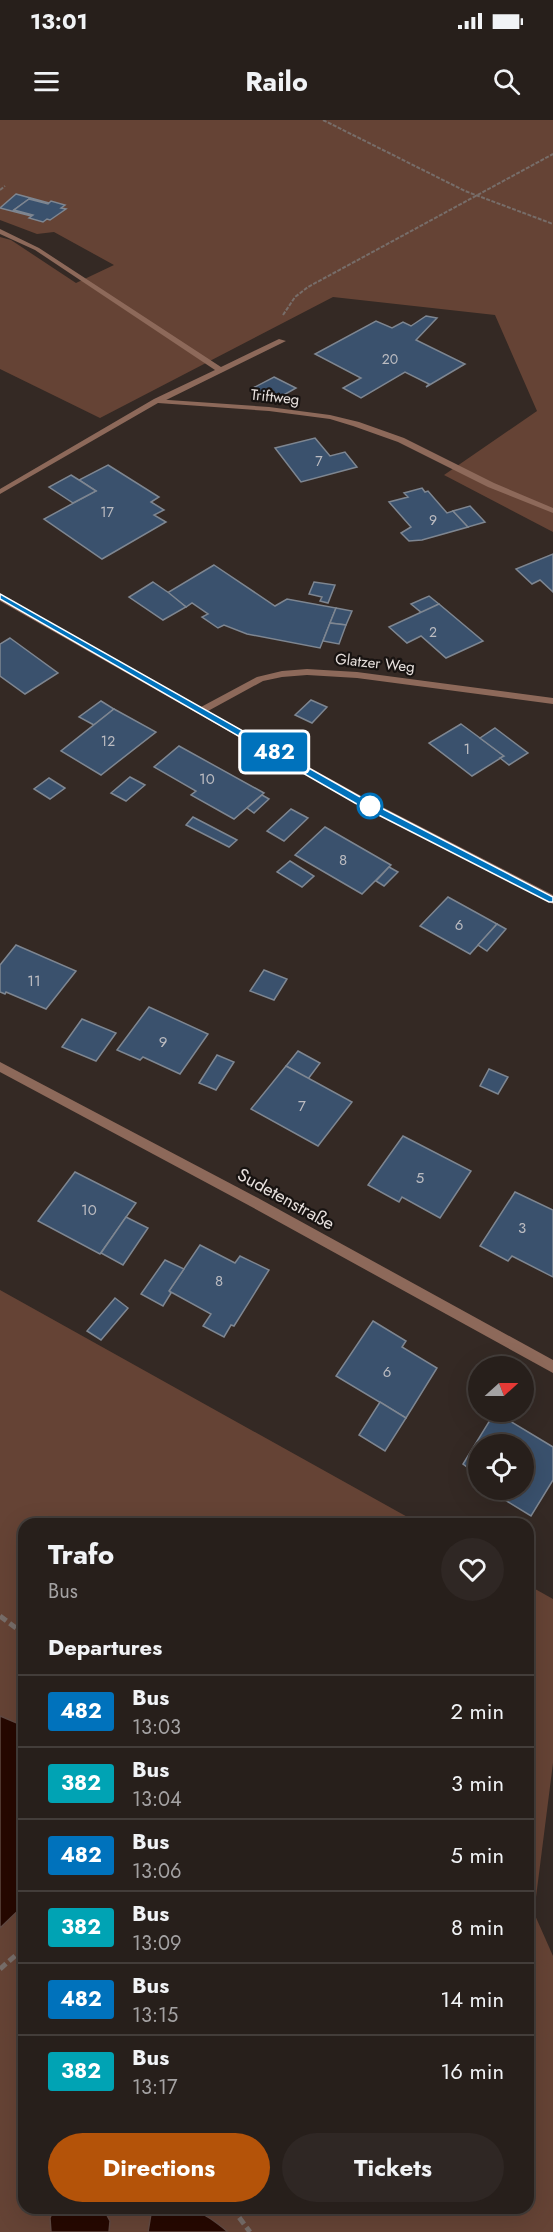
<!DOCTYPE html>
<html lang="en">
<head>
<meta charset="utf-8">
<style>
  :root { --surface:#271f1b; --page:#2f2724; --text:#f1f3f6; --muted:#a4a2a3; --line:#433d3a; --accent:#b45309 }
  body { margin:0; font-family:Jost,sans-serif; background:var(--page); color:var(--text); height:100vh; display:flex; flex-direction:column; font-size:22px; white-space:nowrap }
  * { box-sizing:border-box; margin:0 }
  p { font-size:20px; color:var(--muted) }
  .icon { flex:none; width:33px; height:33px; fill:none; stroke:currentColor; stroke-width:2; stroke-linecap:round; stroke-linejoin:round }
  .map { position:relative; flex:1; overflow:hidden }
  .sheet { position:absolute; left:18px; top:1398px; width:516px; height:696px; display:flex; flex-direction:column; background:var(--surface); border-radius:18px; box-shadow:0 6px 24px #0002,0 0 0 2px var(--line) }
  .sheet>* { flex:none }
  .badge { padding:0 12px; border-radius:4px; font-size:21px; line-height:39px }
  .needle { width:39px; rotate:69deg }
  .fabs { position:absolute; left:468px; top:1236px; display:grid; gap:12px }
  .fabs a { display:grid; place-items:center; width:66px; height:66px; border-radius:50%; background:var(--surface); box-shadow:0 6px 24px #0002,0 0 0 2px var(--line); font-size:30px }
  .map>.badge { position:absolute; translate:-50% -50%; box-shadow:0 0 0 3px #fff }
  h2 { padding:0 30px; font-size:22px; line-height:54px }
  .round { display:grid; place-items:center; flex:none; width:63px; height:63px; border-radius:32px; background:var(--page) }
  .head { display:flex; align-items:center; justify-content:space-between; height:102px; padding:0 30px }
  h1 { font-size:28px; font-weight:700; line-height:45px }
  .button { display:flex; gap:12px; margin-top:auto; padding:12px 30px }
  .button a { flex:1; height:69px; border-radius:36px; background:var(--accent); color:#fff; font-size:24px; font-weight:700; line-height:69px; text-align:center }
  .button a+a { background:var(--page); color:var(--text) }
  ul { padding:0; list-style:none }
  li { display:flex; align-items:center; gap:18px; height:72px; padding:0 30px; border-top:2px solid var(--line) }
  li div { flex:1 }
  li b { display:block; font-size:22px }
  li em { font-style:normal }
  li .badge { min-width:66px; font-weight:700; text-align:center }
  .status { display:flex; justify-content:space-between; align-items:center; height:42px; padding:0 30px; background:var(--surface); direction:ltr }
  .status svg { height:16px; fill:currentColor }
  header { display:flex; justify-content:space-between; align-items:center; height:78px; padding:0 30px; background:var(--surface); font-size:27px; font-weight:700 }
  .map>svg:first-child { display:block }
  .green { fill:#654335 }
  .water { fill:#260800; stroke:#604942; stroke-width:1.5 }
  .building { fill:#3a516d; stroke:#7e8691; stroke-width:1.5 }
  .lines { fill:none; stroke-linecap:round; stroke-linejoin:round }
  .path-far1 { stroke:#776d69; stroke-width:2; stroke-dasharray:4 1.5; stroke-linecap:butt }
  .path { stroke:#776d69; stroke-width:5; stroke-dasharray:8 4; stroke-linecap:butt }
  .lane { fill:#8d695a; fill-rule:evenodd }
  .street { fill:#8d695a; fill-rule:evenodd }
  .line { fill:#0072bc; stroke:#fff; stroke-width:1.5 }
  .stop-dot { fill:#fff; stroke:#0072bc; stroke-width:3 }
  .labels { text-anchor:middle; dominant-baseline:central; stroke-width:4.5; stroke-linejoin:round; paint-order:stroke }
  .far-number-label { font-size:14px; fill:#bcbcc1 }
  .far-street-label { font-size:15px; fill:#e7e0dd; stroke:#181311 }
  .number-label { font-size:15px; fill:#bcbcc1 }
  .street-label { font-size:18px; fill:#e7e0dd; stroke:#181311 }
</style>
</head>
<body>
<div class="status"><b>13:01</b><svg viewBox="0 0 49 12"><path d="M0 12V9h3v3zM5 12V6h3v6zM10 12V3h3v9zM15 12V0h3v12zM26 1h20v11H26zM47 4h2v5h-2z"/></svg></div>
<header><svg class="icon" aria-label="menu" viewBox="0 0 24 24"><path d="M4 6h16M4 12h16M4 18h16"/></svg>Railo<svg class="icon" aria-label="search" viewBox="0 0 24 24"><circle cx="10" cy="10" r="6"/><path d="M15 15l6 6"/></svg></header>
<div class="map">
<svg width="553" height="2112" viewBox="0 0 553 2112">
  <rect width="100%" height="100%" fill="#342924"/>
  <g class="green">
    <path d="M0,0h553v412l-109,-57 93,-64 -42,-96 -162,-18 -233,121 -100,-49v-132l11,3 65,43 38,-18 -60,-33 -17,2 -37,-14z"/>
    <path d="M0,1170l420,234h-396v202l-24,-10z"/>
    <path d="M528,1465l25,14v164l-19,150 19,43v276h-553v-304l24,-23v303h504z"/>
  </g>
  <g class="water">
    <path d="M0,1596l24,10v179l-24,23z"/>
    <path d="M54,2088h49l7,13 -1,11h-58l-1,-14z"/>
    <path d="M152,2088c39,0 45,-2 76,24h-80z"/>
  </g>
  <g class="building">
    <path d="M16,74l33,9 -20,-4 -15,11 19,5 -2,1 -31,-8z"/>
    <path d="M29,79l19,5 3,-3 14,4 -4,3 5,1 -16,11 -3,-1 -4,3 -14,-4 4,-3 -19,-5z"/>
    <path d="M426,196l11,2 -21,22 49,24 -39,23 3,-3 -24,-12 -44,26 -18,-10 18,-10 -46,-24 61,-33 16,7 11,-6 8,4z"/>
    <path d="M274,257l22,11 -21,12 -22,-12z"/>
    <path d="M315,318l15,18 15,-4 12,15 -56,15 -26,-34z"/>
    <path d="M108,345l51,32 -8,5 13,8 -10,5 12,7 -64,37 -58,-40 52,-28 -17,-11z"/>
    <path d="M71,355l8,5 17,11 -23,12 -24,-16z"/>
    <path d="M422,368l3,4 3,-1 19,22 6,-2 15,16 -46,13 -13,1 -8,-8 10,-6 -22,-25 19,-5 -4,-4z"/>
    <path d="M470,386l15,16 -17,5 -15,-16z"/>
    <path d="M553,434v38l-13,-12 -8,4 -16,-15z"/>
    <path d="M214,445l61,41 12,-7 49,9 -16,40 -73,-14 -23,-9 -6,3 -16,-11 6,-3 -16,-11 -6,4 -19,-14z"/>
    <path d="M153,462l16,11 17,14 -23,13 -34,-23z"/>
    <path d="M314,462l21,3 -7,18 -8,-2 2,-4 -13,-3z"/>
    <path d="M429,476l10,8 -17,9 -11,-9z"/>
    <path d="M439,484l44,37 -37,17 -25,-22 -14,7 -18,-16z"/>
    <path d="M336,488l16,3 -6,14 -16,-2z"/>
    <path d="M330,503l16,2 -7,19 -16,-3z"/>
    <path d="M10,518l48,35 -33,21 -25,-18v-32z"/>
    <path d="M311,580l16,7 -15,16 -17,-8z"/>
    <path d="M101,581l13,8 -20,16 -15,-8z"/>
    <path d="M114,589l42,23 -55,43 -40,-24z"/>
    <path d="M461,604l19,14 24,18 -32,20 -43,-33z"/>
    <path d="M495,608l33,25 -19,12 -9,-7 4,-2 -24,-18z"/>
    <path d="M179,626l85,47 -30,26 -43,-24 5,-4 -42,-24z"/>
    <path d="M130,657l15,8 -19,16 -15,-8z"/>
    <path d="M49,658l16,10 -15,11 -16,-10z"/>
    <path d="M262,675l7,4 -15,14 -7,-5z"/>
    <path d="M291,689l17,9 -24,23 -17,-10z"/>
    <path d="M193,697l44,23 -8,7 -43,-22z"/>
    <path d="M325,707l66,38 -29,29 -67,-39z"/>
    <path d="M290,741l24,15 -12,11 -25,-15z"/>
    <path d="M389,747l9,5 -14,14 -8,-5z"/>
    <path d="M448,777l49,27 -27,30 -50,-28z"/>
    <path d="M497,804l9,5 -19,22 -9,-6z"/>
    <path d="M16,825l60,26 -30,38 -40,-17 -1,2 -5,-2v-27z"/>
    <path d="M264,850l23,9 -13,21 -24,-9z"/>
    <path d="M149,887l59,27 -28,40 -37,-17 -3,3 -23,-10z"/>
    <path d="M82,899l34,14 -20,28 -34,-14z"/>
    <path d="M298,931l22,12 -12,16 -22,-13z"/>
    <path d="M217,935l17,7 -18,28 -17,-7z"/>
    <path d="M286,946l66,36 -34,44 -67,-37z"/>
    <path d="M489,949l19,8 -10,17 -18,-8z"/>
    <path d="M403,1016l68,35 -31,47 -38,-21 -3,5 -31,-17z"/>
    <path d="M75,1052l61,31 -36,51 -62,-33z"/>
    <path d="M515,1072l38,18v67l-41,-21 -4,5 -28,-15z"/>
    <path d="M126,1097l22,11 -25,37 -22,-12z"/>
    <path d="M200,1125l35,18 5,-7 29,14 -35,56 -3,-1 -7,12 -21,-11 8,-12 -42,-23z"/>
    <path d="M165,1140l19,9 -15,22 2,2 -8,13 -22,-12z"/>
    <path d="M115,1178l13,10 -27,32 -14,-9z"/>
    <path d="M373,1201l33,20 -4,6 35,21 -31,50 -70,-42z"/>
    <path d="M380,1282l26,16 -21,33 -26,-16z"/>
    <path d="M495,1292l58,35v33l-22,36 -31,-19 4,-6 -3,-1h23v-46h-46v31l-15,-11z"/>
  </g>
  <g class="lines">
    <g class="path-far1">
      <path d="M323,0l142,71 88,33"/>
      <path d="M0,70l5,-4"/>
      <path d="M283,195l12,-18 13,-10 245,-133"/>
    </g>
    <g class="path">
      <path d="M0,1496l24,18"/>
      <path d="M0,1849l24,-21"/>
      <path d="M232,2088l18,24"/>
    </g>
    <path class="lane" d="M0,109l39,19 182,119 58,-28 7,2 -126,62h-6v-4l61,-29 -180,-120 -35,-16z"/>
    <g class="street">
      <path d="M154,279l115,8 61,8 29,7 45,16 90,45 59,25v5l-65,-26 -90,-45 -45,-16 -23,-7 -61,-8 -111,-8 -158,91v-5z"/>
      <path d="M0,474l201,113 56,-30 25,-6 25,-2 50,3 196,26v6l-196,-26 -50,-3 -25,2 -19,4 -55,30 155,86 190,98v9l-198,-101 -355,-202z"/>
      <path d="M0,942l258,136 295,162v13l-303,-167 -250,-134z"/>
    </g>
  </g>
  <path class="line" d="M0,474l362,204 191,99v5h-4l-194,-99 -355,-204z"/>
  <circle class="stop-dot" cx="370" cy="686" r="12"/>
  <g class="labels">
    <g class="far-number-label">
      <text x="390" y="239">20</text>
      <text x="319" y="341">7</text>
      <text x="107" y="392">17</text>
      <text x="433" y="400">9</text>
      <text x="433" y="512">2</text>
      <text x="108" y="621">12</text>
    </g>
    <g class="far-street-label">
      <text transform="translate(275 277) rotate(6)">Triftweg</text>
      <text transform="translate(375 543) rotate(6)">Glatzer Weg</text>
    </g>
    <g class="number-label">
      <text x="467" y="629">1</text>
      <text x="207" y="659">10</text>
      <text x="343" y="740">8</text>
      <text x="459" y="805">6</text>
      <text x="34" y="861">11</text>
      <text x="163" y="922">9</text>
      <text x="302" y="986">7</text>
      <text x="420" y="1058">5</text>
      <text x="89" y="1090">10</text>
      <text x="522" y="1108">3</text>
      <text x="219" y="1161">8</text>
      <text x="387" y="1252">6</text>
    </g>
    <g class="street-label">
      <text transform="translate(286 1079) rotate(29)">Sudetenstraße</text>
    </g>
  </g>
</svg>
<div class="fabs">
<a><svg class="needle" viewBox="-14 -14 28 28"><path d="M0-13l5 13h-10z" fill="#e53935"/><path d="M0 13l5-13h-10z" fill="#a4a2a3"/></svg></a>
<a><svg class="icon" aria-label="locate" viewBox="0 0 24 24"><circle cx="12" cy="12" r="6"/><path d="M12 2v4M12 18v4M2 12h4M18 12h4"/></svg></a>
</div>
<b class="badge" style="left:274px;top:632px;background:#0072bc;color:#fff">482</b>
<section class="sheet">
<div class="head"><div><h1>Trafo</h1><p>Bus</p></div><a class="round"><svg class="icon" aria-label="heart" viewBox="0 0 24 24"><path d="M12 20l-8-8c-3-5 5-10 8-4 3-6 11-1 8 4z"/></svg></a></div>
<h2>Departures</h2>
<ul>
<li><span class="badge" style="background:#0072bc;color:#fff">482</span><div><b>Bus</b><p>13:03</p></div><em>2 min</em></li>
<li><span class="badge" style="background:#00a3b4;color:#fff">382</span><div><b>Bus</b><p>13:04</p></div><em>3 min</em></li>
<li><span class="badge" style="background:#0072bc;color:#fff">482</span><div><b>Bus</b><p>13:06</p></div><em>5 min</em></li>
<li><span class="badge" style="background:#00a3b4;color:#fff">382</span><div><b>Bus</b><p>13:09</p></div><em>8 min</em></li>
<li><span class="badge" style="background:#0072bc;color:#fff">482</span><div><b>Bus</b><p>13:15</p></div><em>14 min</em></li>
<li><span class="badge" style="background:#00a3b4;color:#fff">382</span><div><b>Bus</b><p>13:17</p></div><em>16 min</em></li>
</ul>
<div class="button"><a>Directions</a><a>Tickets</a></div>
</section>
</div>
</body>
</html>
